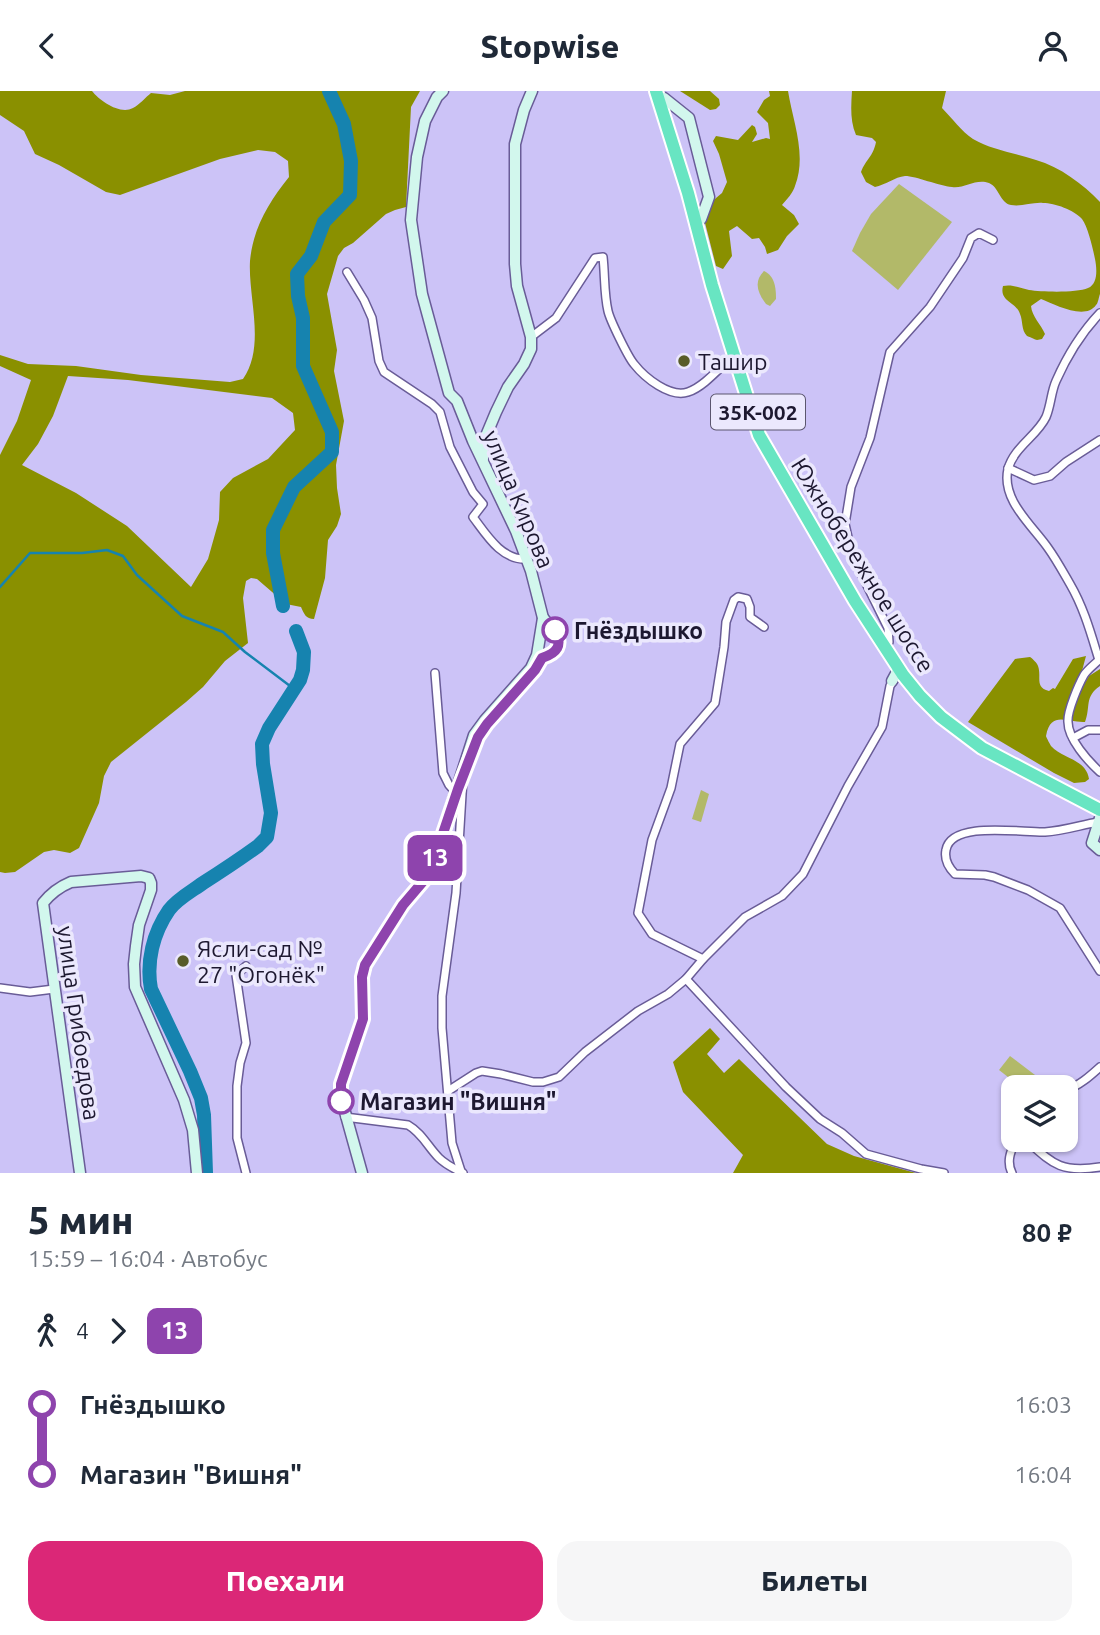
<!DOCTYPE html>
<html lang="ru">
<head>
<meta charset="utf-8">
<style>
  :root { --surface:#fff; --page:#f6f6f7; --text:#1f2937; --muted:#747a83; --accent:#db2777 }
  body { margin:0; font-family:Ubuntu,sans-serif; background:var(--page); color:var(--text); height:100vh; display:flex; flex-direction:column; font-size:26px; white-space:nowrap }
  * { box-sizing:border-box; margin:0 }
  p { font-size:23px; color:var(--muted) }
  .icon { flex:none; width:38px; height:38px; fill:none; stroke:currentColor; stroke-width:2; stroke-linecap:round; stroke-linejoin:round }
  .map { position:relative; height:1082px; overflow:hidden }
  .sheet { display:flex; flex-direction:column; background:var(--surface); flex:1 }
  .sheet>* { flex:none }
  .badge { padding:0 14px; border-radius:10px; font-size:24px; line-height:46px }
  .tools { position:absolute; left:1001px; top:984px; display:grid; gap:14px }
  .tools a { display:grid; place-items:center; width:77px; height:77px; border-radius:14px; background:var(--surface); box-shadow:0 2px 5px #0004; font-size:35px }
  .map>.badge { position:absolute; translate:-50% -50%; box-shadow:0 0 0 4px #fff }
  .legs { display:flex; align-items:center; gap:10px; height:77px; padding:0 28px; font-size:23px }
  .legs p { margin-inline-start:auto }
  .headline { display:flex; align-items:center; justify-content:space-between; height:119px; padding:0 28px }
  h1 { font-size:38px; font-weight:800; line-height:52px }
  .primary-button { display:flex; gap:14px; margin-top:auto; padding:14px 28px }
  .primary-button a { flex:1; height:80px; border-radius:21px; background:var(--accent); color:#fff; font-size:28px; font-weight:800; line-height:80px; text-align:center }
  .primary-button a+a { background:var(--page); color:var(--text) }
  ul { padding:0 28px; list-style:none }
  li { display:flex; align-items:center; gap:24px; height:70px; font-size:26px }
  li i { display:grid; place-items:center; width:10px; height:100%; margin:0 9px; background:currentColor }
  li i::after { content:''; width:18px; height:18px; margin:-9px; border:5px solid; border-radius:50%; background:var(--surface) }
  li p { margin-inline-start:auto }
  li:first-child i { background:linear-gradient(#0000 50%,currentColor 0) }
  li:last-child i { background:linear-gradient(currentColor 50%,#0000 0) }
  header { display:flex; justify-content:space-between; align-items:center; height:91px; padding:0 28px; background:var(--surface); font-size:32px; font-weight:800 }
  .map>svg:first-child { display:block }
  .green { fill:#b2b969 }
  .forest { fill:#8a9000; fill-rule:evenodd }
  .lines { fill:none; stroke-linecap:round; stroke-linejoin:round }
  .stream { stroke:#1683af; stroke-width:2.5 }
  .river { stroke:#1683af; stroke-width:14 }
  .street-casing { stroke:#695c97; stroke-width:10 }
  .secondary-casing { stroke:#695c97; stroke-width:13 }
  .highway-casing { stroke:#fff; stroke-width:16 }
  .street { stroke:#fff; stroke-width:7 }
  .secondary { stroke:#d2f7ed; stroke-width:10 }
  .highway { stroke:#68e5c2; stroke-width:12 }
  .line-1-casing { stroke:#fff; stroke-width:16 }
  .line-1 { stroke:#8e44ad; stroke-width:10 }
  .poi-dot { fill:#585c29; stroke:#ebe8fd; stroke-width:2.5 }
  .stop-1-dot { fill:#fff; stroke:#8e44ad; stroke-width:3.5 }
  .labels { text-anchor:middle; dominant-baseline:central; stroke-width:7; stroke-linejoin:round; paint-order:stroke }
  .shield { fill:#ebe8fd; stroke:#5b566e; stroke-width:2 }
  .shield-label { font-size:21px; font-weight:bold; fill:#1d1830 }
  .poi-label { font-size:23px; fill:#1d1830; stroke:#ebe8fd; text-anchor:start }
  .street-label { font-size:23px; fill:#1d1830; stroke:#ebe8fd }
  .stop-label { font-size:23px; font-weight:bold; fill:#1d1830; stroke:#ebe8fd; text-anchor:start }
</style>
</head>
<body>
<header><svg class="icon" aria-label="back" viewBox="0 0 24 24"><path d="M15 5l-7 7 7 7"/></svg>Stopwise<svg class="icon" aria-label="person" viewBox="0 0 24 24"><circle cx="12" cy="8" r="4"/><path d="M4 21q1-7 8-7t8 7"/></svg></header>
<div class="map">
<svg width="1100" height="1082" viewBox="0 0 1100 1082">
  <rect width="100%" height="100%" fill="#ccc3f7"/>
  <g class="green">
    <path d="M899,93l53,38 -54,68 -46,-39 8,-18 11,-19z"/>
    <path d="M764,180c11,5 12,17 12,28l-6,7 -4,-2c-8,-11 -13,-22 -2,-33z"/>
    <path d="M701,699l8,4 -8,28 -9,-3z"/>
    <path d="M1010,965l25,19 -9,12h-5l-22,-17z"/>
  </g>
  <g class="forest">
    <path d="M0,0h92c8,10 28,24 41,17 6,-3 13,-11 18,-15l19,2 15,-4h235l-9,16 -5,100 -11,3 -9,4 -33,29 -9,5 -6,8 -11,38 10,56 -3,21 10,50 -8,44 1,23 4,26 -4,12 -9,14 -3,38 -11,41c-8,0 -10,-5 -13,-12l-15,-3 -29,-25 -6,-1 -5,3 -3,17 5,45 -23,18 -22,26 -17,15 -75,60 -7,14 -5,27 -20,45 -9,5 -16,-3 -10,2 -29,20 -10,1 -5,-1v-417l17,-34 14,-41 -31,-14v-11l28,9 48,2 65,9 89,7 13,-3c23,-33 5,-81 7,-118 3,-33 19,-59 39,-84l-1,-16 -13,-9 -17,-2 -38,9 -100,36 -14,-3 -47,-27 -24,-11 -11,-23 -24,-16zM68,285l60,4 144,18 21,15 2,17 -27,29 -35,19 -13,14 -1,28 -11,39 -17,28 -64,-61 -51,-33 -54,-28 16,-21 15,-28z"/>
    <path d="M680,0h30l9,8 1,6 -4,4 -6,1z"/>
    <path d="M769,0h19c5,31 19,64 7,95 -2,7 -8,13 -13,19l12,10 5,9 -12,12 -9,14 -11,4 -2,-7 -6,-9 -7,1 -15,-13 -8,5 3,25 -9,13 -7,-3 -12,-47 5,-13 7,-8 6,-5 5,-11 -8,-28 -6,-13 3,-5 22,4 14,-15 3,2 2,7 -5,8 14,-4 4,1 -2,-16 -11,-11 7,-12 6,-4z"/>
    <path d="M852,0h94l-4,17c10,10 19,23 31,31 19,11 42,14 63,21 24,7 47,24 64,42v92c-1,2 -2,10 -4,11 -11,16 -42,-1 -55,-6l-10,7c1,11 10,18 14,28l-3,5 -5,1c-1,0 -9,-4 -10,-4 -6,-6 -4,-16 -7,-22 -4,-13 -21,-12 -17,-28 9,-2 17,2 26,4 13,2 48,3 59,-2 10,-4 9,-19 7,-29 -2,-10 -7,-32 -13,-40 -8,-9 -27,-16 -39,-16 -10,-1 -22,4 -32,2 -11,-2 -12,-18 -22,-22 -13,-5 -25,6 -37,4 -13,-1 -36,-11 -47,-11 -10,1 -20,9 -30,11l-9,-5 -5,-10c5,-13 12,-15 15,-30l-4,-4 -16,-3c-6,-14 -5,-29 -4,-44z"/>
    <path d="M1086,565l-7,26 5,2 5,-8 11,-7v17c-16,11 -9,21 -15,36 -18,1 -34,-12 -39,14 0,1 5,10 5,10 12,13 35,13 38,33l-4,3 -11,1 -20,-10 -86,-51 47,-63 15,-2c3,2 7,6 8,9 4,11 -4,21 11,25l4,-3 2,1 18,-30z"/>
    <path d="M710,937l10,11 -13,15 17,19 15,-14 88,85 27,12 62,17h-183l10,-18 -60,-63 -10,-30z"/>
  </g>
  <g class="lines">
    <path class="stream" d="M0,496l30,-34h52l25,-3 16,6 14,19 45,41 41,16 22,20 49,37"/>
    <g class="river">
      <path d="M283,515l-10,-53v-23l21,-43 38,-35v-20l-29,-66v-48l-5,-22 -1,-22 14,-18 13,-34 26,-27 1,-34 -7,-37 -15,-33"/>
      <path d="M206,1082l-2,-58 -3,-17 -11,-27 -39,-82c-5,-27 2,-56 18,-79 8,-11 23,-19 34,-27 19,-12 37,-24 55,-37l9,-9 4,-24 -8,-49 -1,-20 7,-16 31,-48 3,-10 1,-18 -8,-21"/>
    </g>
    <defs>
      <g id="street">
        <path d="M347,181l17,28 8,18 7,43 5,11 48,32 8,8 10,35 23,45 10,12 -10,13c13,17 28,43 53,42"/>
        <path d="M531,246l25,-19 39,-60 8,-1c2,18 1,37 5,54 2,9 20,46 26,53 11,14 36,34 54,28 16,-5 33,-26 46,-37"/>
        <path d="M1008,377l26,12 16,-4 16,-14 34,-22"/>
        <path d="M889,551l-1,-14 -36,-73 -7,-31 6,-37 19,-49 20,-86 40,-45 33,-49 8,-20 8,-5 14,7"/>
        <path d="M1100,568c-5,5 -12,10 -16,16 -5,9 -17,36 -16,47 0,17 20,39 32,50"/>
        <path d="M1099,569c-8,-26 -15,-52 -29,-76 -7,-12 -14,-25 -22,-36 -16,-23 -47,-48 -40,-79 6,-22 29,-33 38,-52 5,-12 5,-25 10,-36 11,-25 26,-49 44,-68"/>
        <path d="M435,582l8,100 6,12 7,8"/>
        <path d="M1073,647l15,-8h12"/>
        <path d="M1098,731c-17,3 -35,9 -53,10 -22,1 -94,-12 -99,18 -2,10 2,17 9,24l30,1 9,2 34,13 32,18 40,63"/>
        <path d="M703,868l-51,-25 -14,-21 14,-73 19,-52 9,-44 35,-41 9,-56 2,-25 8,-22 4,-3 9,2 3,8v10l14,10"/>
        <path d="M246,875l-10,9 10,68 -6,20 -3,23v52l9,35"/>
        <path d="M686,888l100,108 34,32 22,14 24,21 55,15 23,4"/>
        <path d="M0,897l30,4 24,-3"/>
        <path d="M1066,999c13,-4 24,-14 34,-23"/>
        <path d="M448,1000l28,-18 6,-2 19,3 32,8h10l16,-5 26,-25 53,-41 30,-17 18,-15 17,-20 42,-42 37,-21 21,-22 45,-88 34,-59 8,-41 4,-6"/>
        <path d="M1013,1018l-4,5 4,11"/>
        <path d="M345,1026l63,8c14,8 20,22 31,33 7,7 16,11 24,15"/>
        <path d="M1025,1048c28,25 35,34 75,28"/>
        <path d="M461,1080l-9,-28 -10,-115v-32l14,-103 7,-115"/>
        <path d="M1012,1082c-6,-12 -1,-22 4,-34"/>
      </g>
      <g id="secondary">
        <path d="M664,7l25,20 20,79 -8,22"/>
        <path d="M483,368v-16l13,-31 12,-25 16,-23 7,-15v-12l-14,-51 -2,-22v-120l9,-34 8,-19"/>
        <path d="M537,577l5,-10c27,-10 16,-24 1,-40"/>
        <path d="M892,590l7,-13"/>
        <path d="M1100,727l-8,25 8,7"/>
        <path d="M80,1082l-37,-270c8,-10 16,-16 28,-21l70,-6 8,2 2,5v7l-12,35 -3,21 -2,18 1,23 49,113 9,30 4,43"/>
        <path d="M362,1082l-22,-79 1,-9 22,-66 -1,-42 3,-12 38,-60 23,-27 7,-15 41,-128 11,-15 46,-52 6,-13 6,-37 -12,-47 -15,-40 -43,-90 -16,-40 -8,-8 -27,-99 -11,-74 6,-63 8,-36 12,-24 6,-6"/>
      </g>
      <path id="highway" d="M656,0l32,102 24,92 47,150 96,166 48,74 17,21 21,21 41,31 118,62"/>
    </defs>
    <use href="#street" class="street-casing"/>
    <use href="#secondary" class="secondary-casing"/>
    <use href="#highway" class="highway-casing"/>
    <use href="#street" class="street"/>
    <use href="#secondary" class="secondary"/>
    <use href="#highway" class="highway"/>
  </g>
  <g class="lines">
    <defs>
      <path id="line-1" d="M341,1010v-17l22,-65 -1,-42 3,-12 38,-60 23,-27 7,-15 25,-74 20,-52 9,-13 48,-54 7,-12c15,-5 21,-12 13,-28"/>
    </defs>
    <use href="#line-1" class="line-1-casing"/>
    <use href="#line-1" class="line-1"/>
  </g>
  <g class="poi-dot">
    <circle cx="684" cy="270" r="7"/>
    <circle cx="183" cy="870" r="7"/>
  </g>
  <g class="stop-1-dot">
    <circle cx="555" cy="539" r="12"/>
    <circle cx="341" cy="1010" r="12"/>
  </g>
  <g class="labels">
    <rect class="shield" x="711" y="303.5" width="94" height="35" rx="5"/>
    <g class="shield-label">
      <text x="758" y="321">35К-002</text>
    </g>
    <g class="poi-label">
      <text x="698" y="270">Ташир</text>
      <text x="197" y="857">Ясли-сад №<tspan x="197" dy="26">27 "Огонёк"</tspan></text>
    </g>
    <g class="street-label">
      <text transform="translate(519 408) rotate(67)">улица Кирова</text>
      <text transform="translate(863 474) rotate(58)">Южнобережное шоссе</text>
      <text transform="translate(79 932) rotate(82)">улица Грибоедова</text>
    </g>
    <g class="stop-label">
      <text x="574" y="539">Гнёздышко</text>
      <text x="360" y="1010">Магазин "Вишня"</text>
    </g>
  </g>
</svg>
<div class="tools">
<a><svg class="icon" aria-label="layers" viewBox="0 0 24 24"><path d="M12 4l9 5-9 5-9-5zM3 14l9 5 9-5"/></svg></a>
</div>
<b class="badge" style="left:435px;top:767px;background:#8e44ad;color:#fff">13</b>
</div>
<section class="sheet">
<div class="headline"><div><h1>5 мин</h1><p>15:59 – 16:04 · Автобус</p></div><b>80 ₽</b></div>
<div class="legs"><svg class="icon" aria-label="walk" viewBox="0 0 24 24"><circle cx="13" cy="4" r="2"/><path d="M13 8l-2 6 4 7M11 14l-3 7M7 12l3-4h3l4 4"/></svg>4<svg class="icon" aria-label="forward" viewBox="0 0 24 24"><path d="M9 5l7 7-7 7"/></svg><b class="badge" style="background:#8e44ad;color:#fff">13</b></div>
<ul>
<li><i style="color:#8e44ad"></i><b>Гнёздышко</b><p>16:03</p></li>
<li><i style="color:#8e44ad"></i><b>Магазин &quot;Вишня&quot;</b><p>16:04</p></li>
</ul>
<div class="primary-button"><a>Поехали</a><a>Билеты</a></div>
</section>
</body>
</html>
